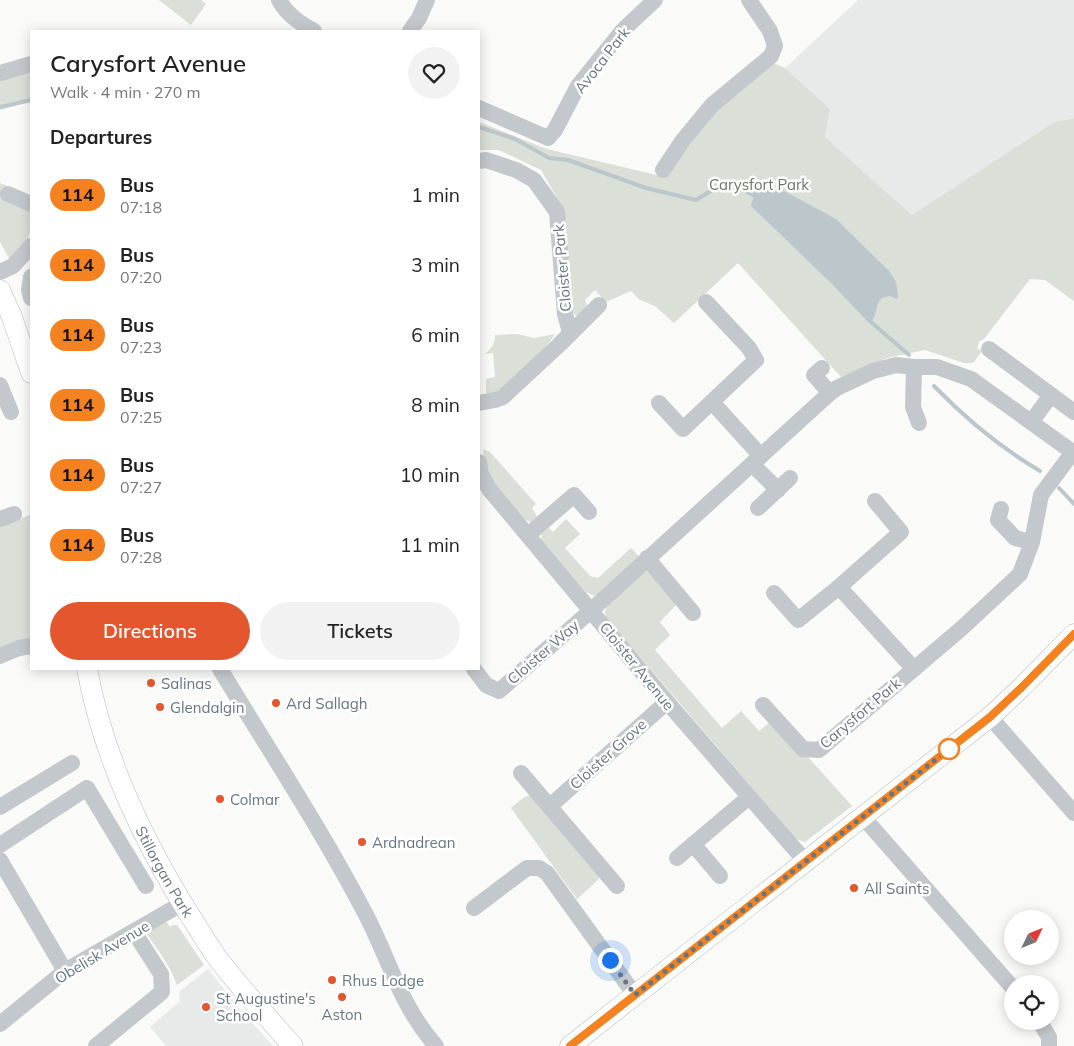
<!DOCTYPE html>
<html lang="en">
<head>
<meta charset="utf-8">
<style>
  :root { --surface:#fff; --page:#f2f2f2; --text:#222; --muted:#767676; --accent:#e4572e }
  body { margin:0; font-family:Mulish,sans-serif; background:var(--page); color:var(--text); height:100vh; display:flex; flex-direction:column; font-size:19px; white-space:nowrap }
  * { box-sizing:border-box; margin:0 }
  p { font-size:16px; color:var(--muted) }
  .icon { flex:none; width:28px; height:28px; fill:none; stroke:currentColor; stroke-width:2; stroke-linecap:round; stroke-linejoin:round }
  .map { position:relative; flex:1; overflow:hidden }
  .details { position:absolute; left:30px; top:30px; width:450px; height:640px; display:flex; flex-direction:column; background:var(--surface); border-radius:0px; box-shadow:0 2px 12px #0003 }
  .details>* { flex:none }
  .badge { padding:0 10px; border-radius:16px; font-size:18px; line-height:32px }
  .needle { width:32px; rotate:47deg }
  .controls { position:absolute; left:1004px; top:910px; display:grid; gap:10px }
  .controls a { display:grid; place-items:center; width:55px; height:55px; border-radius:50%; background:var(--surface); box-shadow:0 2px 12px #0003; font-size:25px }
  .you { position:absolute; width:25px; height:25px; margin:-12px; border:4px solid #fff; border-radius:50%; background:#1a73e8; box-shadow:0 0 0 8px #1a73e833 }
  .map>.badge { position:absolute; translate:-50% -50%; box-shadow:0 0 0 2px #fff }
  h2 { padding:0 20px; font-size:19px; line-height:45px }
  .round { display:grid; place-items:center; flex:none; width:52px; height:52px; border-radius:26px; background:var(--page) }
  .head { display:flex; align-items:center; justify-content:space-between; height:85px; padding:0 20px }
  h1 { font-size:24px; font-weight:600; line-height:38px }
  .button { display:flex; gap:10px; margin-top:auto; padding:10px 20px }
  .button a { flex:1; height:58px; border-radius:30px; background:var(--accent); color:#fff; font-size:20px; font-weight:600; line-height:58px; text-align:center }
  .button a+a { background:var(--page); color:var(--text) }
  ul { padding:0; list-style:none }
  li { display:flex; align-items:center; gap:15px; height:70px; padding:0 20px }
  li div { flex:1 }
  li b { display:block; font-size:19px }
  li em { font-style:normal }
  li .badge { min-width:55px; font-weight:700; text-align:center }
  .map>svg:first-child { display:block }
  .built { fill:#e8e9e9 }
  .green { fill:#dadfd7 }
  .water { fill:#bbc7cb }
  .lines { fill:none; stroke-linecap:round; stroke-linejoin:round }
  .stream { stroke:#bbc7cb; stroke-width:4 }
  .major-casing { stroke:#b5babe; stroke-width:21 }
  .minor { stroke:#c3c8cc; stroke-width:16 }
  .major { stroke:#fff; stroke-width:20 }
  .line-casing { stroke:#fff; stroke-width:11 }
  .line { stroke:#f58220; stroke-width:8 }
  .walk { stroke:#657683; stroke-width:5; stroke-dasharray:0 9 }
  .poi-dot { fill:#e4572e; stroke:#fff; stroke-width:2 }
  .stop-dot { fill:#fff; stroke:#f58220; stroke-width:2.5 }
  .labels { text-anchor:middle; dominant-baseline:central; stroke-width:5; stroke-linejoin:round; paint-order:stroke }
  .street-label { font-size:15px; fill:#657683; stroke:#fff }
  .park-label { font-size:15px; fill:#687a64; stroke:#fff }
  .poi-label { font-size:15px; fill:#657683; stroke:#fff; text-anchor:start }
</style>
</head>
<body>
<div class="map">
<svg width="1074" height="1046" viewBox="0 0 1074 1046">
  <rect width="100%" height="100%" fill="#fafaf8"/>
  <g class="built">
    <path d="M858,0h216v118l-20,4 -142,93 -87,-78 5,-28 -45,-41z"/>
    <path d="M208,969l32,40 33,37h-107l-16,-19 30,-26 -1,-4 1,-6z"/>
  </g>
  <g class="green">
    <path d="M159,0h42l5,4 -15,21z"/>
    <path d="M773,63l12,5 45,41 -5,28 87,78 142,-93 20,-4v183l-29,-21 -15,-1 -46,60 -5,3 -2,6 5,3 -9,12h-9l-39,-13 -38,8 -46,19 -103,-114 -64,60 -19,-17 -15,-6 -9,-9 -25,11 -11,-12 -10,10 2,6 -8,10 -4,-1 -3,-4 -8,-97 -7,-16 -16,-28 -42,-20h-20v-28l68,27 118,28 50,-67z"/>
    <path d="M31,71v30l-31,9v-31z"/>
    <path d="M0,183l9,4 22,27c0,25 -3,28 -21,46l-10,-18z"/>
    <path d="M517,334l17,4 21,-4c-15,24 -40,46 -64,61l-5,-2v-14l9,-2 -2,-24 -8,1c7,-6 10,-10 10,-19z"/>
    <path d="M483,449l7,3 46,52 -4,4 5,8 -6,6 -6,-2c-18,-21 -41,-41 -42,-71z"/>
    <path d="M31,514v125l-31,9v-123l18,-5z"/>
    <path d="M566,519l14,15 -15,14 25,28 8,2 33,-30 9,9 -40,36 -6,3 -8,-4 -44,-52 -1,-6 8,-6 4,4z"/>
    <path d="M647,571l5,1 24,33 -16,17 10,13 -15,15 67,78 19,-17 18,20 11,-9 38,35 44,49 -47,36 -9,-3 -190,-222 -1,-5 2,-7 33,-32z"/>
    <path d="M530,795l70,80 -2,5 -21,19 -66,-91 12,-10z"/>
    <path d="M165,920l5,7 3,-2h4l27,40 -27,20c-7,-20 -19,-35 -31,-52z"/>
  </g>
  <path class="water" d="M752,186h18l18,7 48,26 54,53 6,10 2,14 -1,3 -7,-3c-19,1 -9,20 -21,27l-37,-39 -81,-78 3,-11z"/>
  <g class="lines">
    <g class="stream">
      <path d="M0,107l31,-7"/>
      <path d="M479,127l36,12 34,19 19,2 78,28 50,12 28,-17h6l27,14"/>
      <path d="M870,317l1,5 38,33"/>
      <path d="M934,386c32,33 67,62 106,85"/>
      <path d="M1059,488l15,16"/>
    </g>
    <defs>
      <g id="major">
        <path d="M0,290l12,27 19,56"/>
        <path id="s1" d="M87,669c16,86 53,166 99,240 11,17 21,35 33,51 23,30 49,58 74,86"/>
        <path d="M570,1046l420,-329 32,-30 52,-53"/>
      </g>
    </defs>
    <use href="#major" class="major-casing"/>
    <g class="minor">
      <path d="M279,0c8,15 21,23 35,31"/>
      <path d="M410,31l9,-13 8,-18"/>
      <path d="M0,73l31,-9"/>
      <path d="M479,108l69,30 7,-8 23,-44 45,-56 32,-30"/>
      <path d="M479,161l7,-1 30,10 18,10 23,32 8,102 5,19"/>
      <path d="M663,170l20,-30 29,-35 59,-49 4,-10 -5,-15 -21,-31"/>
      <path d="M8,194l23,10"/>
      <path d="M0,272l13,-6 18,-20"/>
      <path d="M31,277l-2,13 2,8"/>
      <path d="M989,349l85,63"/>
      <path d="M914,367l-1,40 6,16"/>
      <path d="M822,368l-8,7 16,18"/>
      <path d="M0,385l11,27"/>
      <path d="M712,402l49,54"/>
      <path d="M479,403l16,-3 8,-3 56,-52 40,-40"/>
      <path d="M659,403l24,26 73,-69 -7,-12 -43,-46"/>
      <path d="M1032,421l19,-26"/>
      <path d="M479,462l2,12 8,15 178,213 139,160"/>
      <path d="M752,464l26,26"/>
      <path d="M758,508l32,-30"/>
      <path d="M0,519l14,-5"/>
      <path d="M528,535l46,-40 15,17"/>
      <path d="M1032,542l9,-47 32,-43"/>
      <path d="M647,558l46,55"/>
      <path d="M839,587l75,82"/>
      <path d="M774,593l24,27 41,-33 62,-55 -26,-31"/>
      <path d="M0,656l19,-8 12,-2"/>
      <path d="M220,669c49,81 101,160 145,244 25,47 34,91 71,133"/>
      <path d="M474,669l12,16 13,6 87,-76 244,-222 7,-5 36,-17 23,-6 18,2h23l34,12 103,74"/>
      <path d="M763,705l40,44 16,1 143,-122 58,-54 12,-32 -17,-4 -17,-18 3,-11"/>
      <path d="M990,717l84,96"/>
      <path d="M521,773l96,113"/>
      <path d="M550,806l117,-104"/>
      <path d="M0,807l72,-44"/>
      <path d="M863,817l149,170"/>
      <path d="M693,844l27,32"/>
      <path d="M0,845l87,-57 59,98"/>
      <path d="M677,858l72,-61"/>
      <path d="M0,860l65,111"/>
      <path d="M474,908l53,-40h12l8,5 88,122"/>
      <path d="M1039,1021l10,16v9"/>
      <path d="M0,1024l65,-53 118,-68"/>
      <path d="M96,1046l66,-54 -1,-18 -27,-42"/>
    </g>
    <use href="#major" class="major"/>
  </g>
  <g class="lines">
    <defs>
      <path id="line" d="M570,1046l420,-329 32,-30 52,-53"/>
    </defs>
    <use href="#line" class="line-casing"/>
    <use href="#line" class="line"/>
    <path class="walk" d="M610,960l25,35 322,-252 -8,6"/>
  </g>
  <g class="poi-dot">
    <circle cx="151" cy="683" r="5"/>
    <circle cx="276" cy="703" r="5"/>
    <circle cx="160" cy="707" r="5"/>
    <circle cx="220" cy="799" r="5"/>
    <circle cx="362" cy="842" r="5"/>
    <circle cx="854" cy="888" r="5"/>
    <circle cx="332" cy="980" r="5"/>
    <circle cx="342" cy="997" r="5"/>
    <circle cx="206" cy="1007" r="5"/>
  </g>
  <circle class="stop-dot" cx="949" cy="749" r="10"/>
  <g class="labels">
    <g class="street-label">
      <text transform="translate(602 60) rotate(-52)">Avoca Park</text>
      <text transform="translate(562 268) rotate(-95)">Cloister Park</text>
      <text transform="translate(543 652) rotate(-41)">Cloister Way</text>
      <text transform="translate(637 666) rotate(51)">Cloister Avenue</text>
      <text transform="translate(860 713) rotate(-40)">Carysfort Park</text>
      <text transform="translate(608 754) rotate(-42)">Cloister Grove</text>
      <text stroke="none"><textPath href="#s1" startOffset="218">Stillorgan Park</textPath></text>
      <text transform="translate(102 952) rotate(-31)">Obelisk Avenue</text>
    </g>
    <g class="park-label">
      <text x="759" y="184">Carysfort Park</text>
    </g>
    <g class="poi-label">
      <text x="161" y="683">Salinas</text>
      <text x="286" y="703">Ard Sallagh</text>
      <text x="170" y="707">Glendalgin</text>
      <text x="230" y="799">Colmar</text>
      <text x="372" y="842">Ardnadrean</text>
      <text x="864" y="888">All Saints</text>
      <text x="342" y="980">Rhus Lodge</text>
      <text x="216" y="998">St Augustine's<tspan x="216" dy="17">School</tspan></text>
      <text x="342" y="1014" text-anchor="middle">Aston</text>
    </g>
  </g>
</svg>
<div class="controls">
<a><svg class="needle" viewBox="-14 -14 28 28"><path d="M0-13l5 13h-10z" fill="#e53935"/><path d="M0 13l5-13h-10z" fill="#767676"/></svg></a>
<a><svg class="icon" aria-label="locate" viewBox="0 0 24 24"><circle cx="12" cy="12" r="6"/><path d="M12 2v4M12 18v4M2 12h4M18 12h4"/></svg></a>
</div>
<div class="you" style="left:610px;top:960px"></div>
<section class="details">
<div class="head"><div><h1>Carysfort Avenue</h1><p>Walk · 4 min · 270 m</p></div><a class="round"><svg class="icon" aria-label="heart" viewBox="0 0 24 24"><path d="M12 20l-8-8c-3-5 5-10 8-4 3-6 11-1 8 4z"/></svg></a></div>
<h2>Departures</h2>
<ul>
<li><span class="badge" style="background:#f58220;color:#111">114</span><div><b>Bus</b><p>07:18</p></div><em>1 min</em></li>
<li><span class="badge" style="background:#f58220;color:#111">114</span><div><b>Bus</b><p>07:20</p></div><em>3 min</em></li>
<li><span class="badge" style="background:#f58220;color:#111">114</span><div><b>Bus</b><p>07:23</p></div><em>6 min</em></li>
<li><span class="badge" style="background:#f58220;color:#111">114</span><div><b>Bus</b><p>07:25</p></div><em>8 min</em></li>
<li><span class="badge" style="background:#f58220;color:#111">114</span><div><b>Bus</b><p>07:27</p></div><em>10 min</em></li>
<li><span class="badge" style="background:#f58220;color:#111">114</span><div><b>Bus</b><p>07:28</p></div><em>11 min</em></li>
</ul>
<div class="button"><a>Directions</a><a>Tickets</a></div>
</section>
</div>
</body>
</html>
